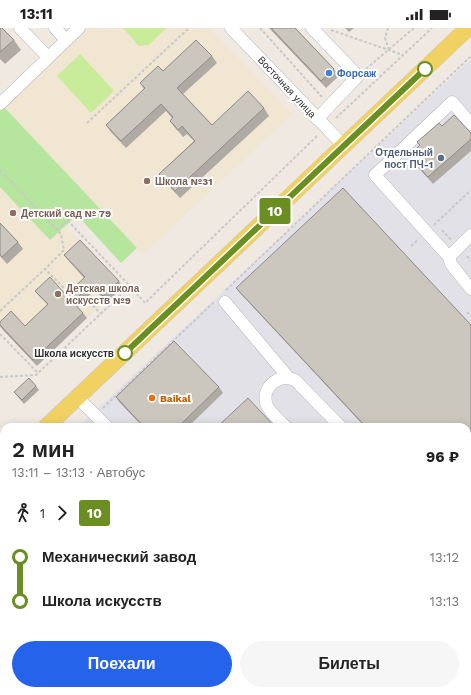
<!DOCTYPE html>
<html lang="ru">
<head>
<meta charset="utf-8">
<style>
  :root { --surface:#fff; --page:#f6f6f6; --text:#222; --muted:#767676; --accent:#2563eb }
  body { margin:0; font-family:"Work Sans",sans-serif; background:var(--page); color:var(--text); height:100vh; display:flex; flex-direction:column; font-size:15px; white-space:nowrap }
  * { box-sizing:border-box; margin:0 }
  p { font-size:13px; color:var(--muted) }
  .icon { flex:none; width:22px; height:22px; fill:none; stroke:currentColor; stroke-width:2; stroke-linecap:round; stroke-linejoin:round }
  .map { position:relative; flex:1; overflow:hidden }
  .panel { position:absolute; left:0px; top:395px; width:471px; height:272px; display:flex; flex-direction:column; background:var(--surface); border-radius:12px 12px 0 0; box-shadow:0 2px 10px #0003 }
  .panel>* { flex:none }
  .badge { padding:0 8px; border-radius:3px; font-size:14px; line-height:26px }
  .map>.badge { position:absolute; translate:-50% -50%; box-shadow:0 0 0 2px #fff }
  .legs { display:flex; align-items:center; gap:6px; height:44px; padding:0 12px; font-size:13px }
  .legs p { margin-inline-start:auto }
  .overview { display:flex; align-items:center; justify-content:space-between; height:68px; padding:0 12px }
  h1 { font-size:22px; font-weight:600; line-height:30px }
  .button { display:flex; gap:8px; margin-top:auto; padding:8px 12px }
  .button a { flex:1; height:46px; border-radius:24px; background:var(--accent); color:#fff; font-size:16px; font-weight:600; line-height:46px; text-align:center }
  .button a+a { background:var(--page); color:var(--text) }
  ul { padding:0 12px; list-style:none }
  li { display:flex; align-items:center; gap:14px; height:44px; font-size:15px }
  li i { display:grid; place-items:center; width:6px; height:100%; margin:0 5px; background:currentColor }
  li i::after { content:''; width:10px; height:10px; margin:-5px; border:3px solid; border-radius:50%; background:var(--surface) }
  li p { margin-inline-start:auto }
  li:first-child i { background:linear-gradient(#0000 50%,currentColor 0) }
  li:last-child i { background:linear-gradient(currentColor 50%,#0000 0) }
  .status { display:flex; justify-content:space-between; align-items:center; height:28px; padding:0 20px; background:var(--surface); direction:ltr }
  .status svg { height:11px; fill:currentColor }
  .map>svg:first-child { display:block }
  .industrial { fill:#e3e1e8 }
  .education { fill:#f0e6d1 }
  .green { fill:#b6e59e }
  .pitch { fill:#c9ec9a }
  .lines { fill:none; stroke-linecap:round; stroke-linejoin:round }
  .minor-casing { stroke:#b4b7c1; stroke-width:13 }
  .major-casing { stroke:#c9c9c9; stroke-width:17 }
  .path { stroke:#c9c9c9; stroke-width:2; stroke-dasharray:3 2; stroke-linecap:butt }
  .minor { stroke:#fff; stroke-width:12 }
  .major { stroke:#f2d163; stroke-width:16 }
  .wall { fill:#afaba4 }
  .building { fill:#cbc7bf; stroke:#8e8b86 }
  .line-1-casing { stroke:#fff; stroke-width:9 }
  .line-1 { stroke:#6b8e23; stroke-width:6 }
  .stop-1-dot { fill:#fff; stroke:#6b8e23; stroke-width:2 }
  .shop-dot { fill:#3f7fe0; stroke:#fff; stroke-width:1.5 }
  .service-dot { fill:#5c6f8a; stroke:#fff; stroke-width:1.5 }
  .education-dot { fill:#8d6e63; stroke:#fff; stroke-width:1.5 }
  .food-dot { fill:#e8710a; stroke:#fff; stroke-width:1.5 }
  .labels { text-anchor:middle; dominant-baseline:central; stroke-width:4; stroke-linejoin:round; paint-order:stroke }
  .shop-label { font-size:10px; font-weight:bold; fill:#366cbe; stroke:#fff; text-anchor:start }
  .street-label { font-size:10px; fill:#2e2e2e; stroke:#fff }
  .service-label { font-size:10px; font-weight:bold; fill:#4e5e75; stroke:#fff; text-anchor:end }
  .education-label { font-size:10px; font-weight:bold; fill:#785e54; stroke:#fff; text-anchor:start }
  .stop-label { font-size:10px; font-weight:bold; fill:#2e2e2e; stroke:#fff; text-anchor:end }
  .food-label { font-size:10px; font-weight:bold; fill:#c56008; stroke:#fff; text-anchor:start }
</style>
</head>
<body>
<div class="status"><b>13:11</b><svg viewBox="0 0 49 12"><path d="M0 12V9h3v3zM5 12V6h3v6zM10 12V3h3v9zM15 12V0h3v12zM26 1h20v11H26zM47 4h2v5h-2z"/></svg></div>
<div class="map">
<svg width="471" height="667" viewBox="0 0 471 667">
  <rect width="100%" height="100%" fill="#efe9e1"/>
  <g class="industrial">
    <path d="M471,31v540l-4,-4v-168h-383l-3,-3z"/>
    <path d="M4,471v192h320l-3,4h-321v-192z"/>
  </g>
  <g class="education">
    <path d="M82,0h127l83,86 -149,141 -141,-150z"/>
    <path d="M0,159l50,53 15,-14 58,61 -16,15 -2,-1 -68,65 -37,-39z"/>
    <path d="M467,567l4,4v51l-4,4z"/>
    <path d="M324,663h104l-4,4h-103z"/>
  </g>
  <path class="green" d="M2,77l135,143 -16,15 -44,-48 -27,25 -50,-53v-80z"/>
  <g class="pitch">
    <path d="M123,0h43l-17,17 -10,1z"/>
    <path d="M80,26l34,37 -23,22 -34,-37z"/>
  </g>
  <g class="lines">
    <defs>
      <g id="minor">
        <path d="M20,0l28,29"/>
        <path d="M55,0l11,12"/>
        <path d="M231,0l113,118"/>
        <path d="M312,0l46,48 -41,43"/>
        <path d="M0,76l79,-76"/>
        <path d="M471,207l-22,22 2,7 20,25"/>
        <path d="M449,229l-74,-82 77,-73 19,22"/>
        <path d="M225,274l63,75"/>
        <path d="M78,370l29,29"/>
        <path d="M286,399c-6,-6 -18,-16 -20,-24 -4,-17 14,-30 29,-23l46,47"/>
        <path d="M0,454l4,-7"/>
        <path d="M0,469l4,3"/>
        <path d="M0,506l4,-5"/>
        <path d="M467,531l4,4"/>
        <path d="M0,579l4,22"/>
        <path d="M467,633l4,3"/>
        <path d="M0,639l4,-4"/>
        <path d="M0,654l4,4"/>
        <path d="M467,655l4,-4"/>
        <path d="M9,663l3,4"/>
        <path d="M66,663l4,4"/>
        <path d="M225,665l3,2"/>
        <path d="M283,667l6,-4"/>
        <path d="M454,667l4,-4"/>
      </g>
      <g id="major">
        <path d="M46,399l422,-399"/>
        <path d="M0,412l4,4"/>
        <path d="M0,428h4"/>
      </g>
    </defs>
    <use href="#minor" class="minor-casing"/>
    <use href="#major" class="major-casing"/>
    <g class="path">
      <path d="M260,0l62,69"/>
      <path d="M388,0l-3,10 4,12"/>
      <path d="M331,2l72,25"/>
      <path d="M366,41l48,-41"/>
      <path d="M336,90l96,-90"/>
      <path d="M87,95l102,-95"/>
      <path d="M0,142l61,64 3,16 -19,19 20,20 4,1 4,-4 3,2"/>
      <path d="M434,197l37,-35"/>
      <path d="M57,202l10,-10 63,66"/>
      <path d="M442,202l9,10"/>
      <path d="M411,218l7,-6"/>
      <path d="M467,228l4,5"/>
      <path d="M226,262l245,-234"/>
      <path d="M86,270l15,16"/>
      <path d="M0,283l45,-42"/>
      <path d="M467,284l4,4"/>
      <path d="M0,306l38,39"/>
      <path d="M0,349l36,-2 94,-89 15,17 173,-168"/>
      <path d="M103,380l111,-106"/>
      <path d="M43,667l4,-4"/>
    </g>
    <use href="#minor" class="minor"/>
    <use href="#major" class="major"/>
  </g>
  <g class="wall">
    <path d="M0,0l14,12 7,10 -16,14 -5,-5z"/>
    <path d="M269,0h26l39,41 5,7 -13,12z"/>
    <path d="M345,0h9l-5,4z"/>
    <path d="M212,28l5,7 -34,31 29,31 52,-17 5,8 -89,82 -16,-17 -5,-7 35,-33 -7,-7 -4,3 -4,-5 -4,-4 -5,-7 2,-3 -6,-7 -40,37 -15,-16 -5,-7 38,-36 -4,-6 23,-12z"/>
    <path d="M442,98l29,7v18l-38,33 -19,-21 -5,-7 11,-10 -3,-4z"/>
    <path d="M0,195l18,19 5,7 -16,15 -7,-8z"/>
    <path d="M64,227l55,26 4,6 -16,15 -12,-12 -18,17 6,6 4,5 -50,48 -35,-37 -2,-3v-4l25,4 23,-21 -9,-9 -4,-5 31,4 18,-17 -16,-18z"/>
    <path d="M236,260l235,37v216l-4,-4v-110h-102l-125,-134z"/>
    <path d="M36,358l3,4 -15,14 -7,-8 -3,-4z"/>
    <path d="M219,359l4,6 -35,34h-45l-23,-24 -4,-6z"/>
    <path d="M330,663h64l-4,4h-56z"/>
  </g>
  <g class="building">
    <path d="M0,0h2l12,12 -14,12z"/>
    <path d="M271,0h24l39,41 -13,12z"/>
    <path d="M196,12l16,16 -35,32 35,37 36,-34 16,17 -89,83 -16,-17 36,-33 -13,-15 -4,4 -4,-5 -4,-4 3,-4 -12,-13 -40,37 -15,-16 39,-37 -5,-5 18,-17 5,5z"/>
    <path d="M454,87l17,18v6l-43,38 -19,-21 11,-11 -3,-3 22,-19 3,3z"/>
    <path d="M343,160l128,137v214l-4,-4v-108h-101l-130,-139z"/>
    <path d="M0,195l18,19 -16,15 -2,-3z"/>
    <path d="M80,212l39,41 -16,15 -12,-12 -18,18 10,11 -50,47 -33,-35v-3l11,-11 14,15 23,-22 -13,-13 15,-14 16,18 19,-18 -21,-22z"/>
    <path d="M174,313l45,46 -41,40h-34l-28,-30z"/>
    <path d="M29,350l7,8 -14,14 -8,-8z"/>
    <path d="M248,370l27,29h-58z"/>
    <path d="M51,663h6l4,4h-14z"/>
    <path d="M114,663h68l4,4h-68z"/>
    <path d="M332,663h49l-4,4h-42z"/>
  </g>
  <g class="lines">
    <defs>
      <path id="line-1" d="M125,325l300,-284"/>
    </defs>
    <use href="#line-1" class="line-1-casing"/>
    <use href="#line-1" class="line-1"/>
  </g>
  <g class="stop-1-dot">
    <circle cx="425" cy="41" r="7"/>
    <circle cx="125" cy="325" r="7"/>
  </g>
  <circle class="shop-dot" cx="329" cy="45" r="4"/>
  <circle class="service-dot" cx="441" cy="130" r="4"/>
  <g class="education-dot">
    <circle cx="147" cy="153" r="4"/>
    <circle cx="13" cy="185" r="4"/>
    <circle cx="58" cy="266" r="4"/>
  </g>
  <circle class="food-dot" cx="152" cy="370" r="4"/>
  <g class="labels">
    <g class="shop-label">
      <text x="337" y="45">Форсаж</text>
    </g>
    <g class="street-label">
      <text transform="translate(287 59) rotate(47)">Восточная улица</text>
    </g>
    <g class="service-label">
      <text x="433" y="124">Отдельный<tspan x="433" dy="12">пост ПЧ-1</tspan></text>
    </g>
    <g class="education-label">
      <text x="155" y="153">Школа №31</text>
      <text x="21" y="185">Детский сад № 79</text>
      <text x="66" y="260">Детская школа<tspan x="66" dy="12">искусств №9</tspan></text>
    </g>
    <g class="stop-label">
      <text x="114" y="325">Школа искусств</text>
    </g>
    <g class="food-label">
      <text x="160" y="370">Baikal</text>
    </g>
  </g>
</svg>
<b class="badge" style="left:275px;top:183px;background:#6b8e23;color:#fff">10</b>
<section class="panel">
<div class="overview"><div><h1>2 мин</h1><p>13:11 – 13:13 · Автобус</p></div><b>96 ₽</b></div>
<div class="legs"><svg class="icon" aria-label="walk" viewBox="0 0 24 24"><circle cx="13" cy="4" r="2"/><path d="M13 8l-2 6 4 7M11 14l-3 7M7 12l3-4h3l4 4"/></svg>1<svg class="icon" aria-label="forward" viewBox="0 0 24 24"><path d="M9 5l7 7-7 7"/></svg><b class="badge" style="background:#6b8e23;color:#fff">10</b></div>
<ul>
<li><i style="color:#6b8e23"></i><b>Механический завод</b><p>13:12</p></li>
<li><i style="color:#6b8e23"></i><b>Школа искусств</b><p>13:13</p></li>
</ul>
<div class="button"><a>Поехали</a><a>Билеты</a></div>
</section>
</div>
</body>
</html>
